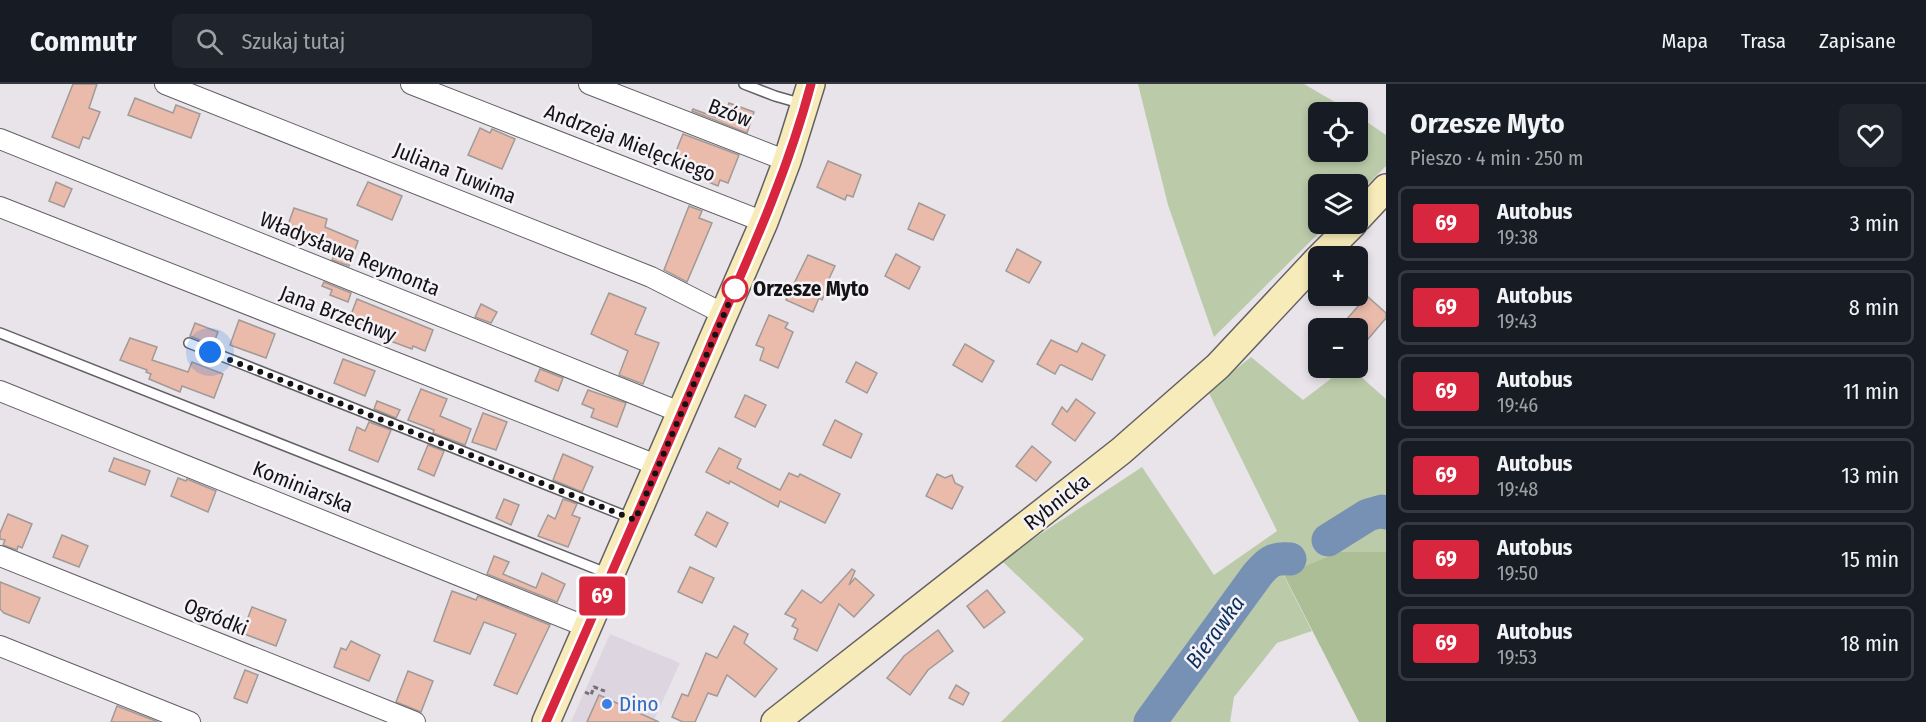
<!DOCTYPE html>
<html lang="pl">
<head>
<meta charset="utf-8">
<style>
  :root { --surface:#171b24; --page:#20242c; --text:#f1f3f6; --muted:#9ea1a6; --line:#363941 }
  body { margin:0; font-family:"Fira Sans Condensed",sans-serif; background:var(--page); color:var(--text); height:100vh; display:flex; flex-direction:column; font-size:22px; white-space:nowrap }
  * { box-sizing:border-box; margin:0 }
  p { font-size:20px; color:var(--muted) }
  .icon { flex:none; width:33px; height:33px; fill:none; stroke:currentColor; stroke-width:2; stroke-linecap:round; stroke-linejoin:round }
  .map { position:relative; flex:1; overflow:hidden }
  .sheet { display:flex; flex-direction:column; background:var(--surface); width:540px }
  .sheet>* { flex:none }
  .badge { padding:0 12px; border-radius:4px; font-size:21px; line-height:39px }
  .tools { position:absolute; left:1308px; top:18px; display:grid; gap:12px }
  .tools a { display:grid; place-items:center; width:60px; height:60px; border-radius:9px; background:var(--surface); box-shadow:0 3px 9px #0003; font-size:30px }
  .you { position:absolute; width:30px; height:30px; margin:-15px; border:4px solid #fff; border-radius:50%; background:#1a73e8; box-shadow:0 0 0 9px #1a73e833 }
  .map>.badge { position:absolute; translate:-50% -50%; box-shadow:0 0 0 3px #fff }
  .round { display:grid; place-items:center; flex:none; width:63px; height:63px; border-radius:9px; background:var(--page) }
  .overview { display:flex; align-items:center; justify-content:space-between; height:102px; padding:0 24px }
  h1 { font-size:28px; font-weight:700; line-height:45px }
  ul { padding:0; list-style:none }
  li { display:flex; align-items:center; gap:18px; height:75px; margin:0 12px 9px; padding:0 12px; border:3px solid var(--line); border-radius:9px }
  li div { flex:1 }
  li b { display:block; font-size:22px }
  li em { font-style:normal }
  li .badge { min-width:66px; font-weight:700; text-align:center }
  header { display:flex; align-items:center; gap:36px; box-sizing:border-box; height:84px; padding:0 30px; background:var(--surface); border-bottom:2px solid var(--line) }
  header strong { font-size:28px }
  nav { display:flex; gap:33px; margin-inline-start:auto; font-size:21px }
  .search { width:420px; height:54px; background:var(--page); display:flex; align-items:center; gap:15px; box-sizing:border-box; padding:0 21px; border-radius:9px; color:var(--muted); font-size:22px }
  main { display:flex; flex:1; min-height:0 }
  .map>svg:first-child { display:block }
  .built { fill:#ddd6e1 }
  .green { fill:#bbcba9 }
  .forest { fill:#abbe96 }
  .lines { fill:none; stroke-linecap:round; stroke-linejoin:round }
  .river { stroke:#7791b4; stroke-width:33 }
  .building { fill:#eabaab; stroke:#a09a98; stroke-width:1.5 }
  .lane-casing { stroke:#636065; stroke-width:12 }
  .street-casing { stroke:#636065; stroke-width:22 }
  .secondary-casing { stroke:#636065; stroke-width:30 }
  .path { stroke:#737174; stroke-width:3; stroke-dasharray:4.5 3; stroke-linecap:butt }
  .lane { stroke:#fff; stroke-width:9 }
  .street { stroke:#fff; stroke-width:20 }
  .secondary { stroke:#f7ecb9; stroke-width:27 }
  .line-casing { stroke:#fff; stroke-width:14 }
  .line { stroke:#d7263d; stroke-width:9 }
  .walk { stroke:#131214; stroke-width:6; stroke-dasharray:0 10.8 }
  .stop-dot { fill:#fff; stroke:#d7263d; stroke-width:3 }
  .shop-dot { fill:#3f7fe0; stroke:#f5f2f7; stroke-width:2 }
  .labels { text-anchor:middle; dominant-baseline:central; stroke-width:5; stroke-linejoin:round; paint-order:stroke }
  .street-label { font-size:21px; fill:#131214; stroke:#f5f2f7 }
  .stop-label { font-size:21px; font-weight:bold; fill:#131214; stroke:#f5f2f7; text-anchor:start }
  .shop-label { font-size:21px; fill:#366cbe; stroke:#f5f2f7; text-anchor:start }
  .water-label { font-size:22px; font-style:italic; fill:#0a2f5c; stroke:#f5f2f7 }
</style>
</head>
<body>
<header>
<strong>Commutr</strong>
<div class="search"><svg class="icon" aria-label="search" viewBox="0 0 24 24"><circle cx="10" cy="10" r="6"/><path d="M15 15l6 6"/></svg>Szukaj tutaj</div>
<nav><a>Mapa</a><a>Trasa</a><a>Zapisane</a></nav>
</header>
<main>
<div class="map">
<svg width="1386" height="638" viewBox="0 0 1386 638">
  <rect width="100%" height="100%" fill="#e8e4e9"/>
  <path class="built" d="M610,550l70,29 -27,59h-82z"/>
  <g class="green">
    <path d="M1138,0h166l48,28h-34v40h40v-36l28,19v31l-28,28v-10h-40v40h10l-114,113 -46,-132z"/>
    <path d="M1251,273l52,43 42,-32h6l35,31v153h-47l-55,24 28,55 -35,12 -43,54 -4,25h-229l83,-83 -83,-79 141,-93 72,108 63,-44 -69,-140z"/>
  </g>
  <path class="forest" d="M1339,468h47v170h-27l-75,-147z"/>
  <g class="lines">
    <g class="river">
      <path d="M1328,456l40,-25 14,-4 4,2"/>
      <path d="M1150,638l107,-147c10,-12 16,-18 33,-16"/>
    </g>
  </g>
  <g class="building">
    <path d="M73,0h24l-8,24 11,4 -11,27 -6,-2 -4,11 -27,-11z"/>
    <path d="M135,14l38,15 3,-8 24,9 -9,24 -63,-23z"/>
    <path d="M729,19l25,9 -7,21 -55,-22 1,-2 30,11z"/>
    <path d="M480,44l10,5 2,-4 23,10 -13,30 -34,-14z"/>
    <path d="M683,50l56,21 -11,28 -8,-3 -2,6 -48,-20z"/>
    <path d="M828,77l33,14 -8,22 -6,-2 -2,5 -28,-13z"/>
    <path d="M56,98l16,7 -8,18 -15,-6z"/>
    <path d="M368,98l34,14 -10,24 -35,-15z"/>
    <path d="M919,119l26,12 -12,25 -25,-11z"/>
    <path d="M689,122l13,5 -3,7 13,5 -25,59 -23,-12z"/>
    <path d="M294,124l33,11 -2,8 33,14 -9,25 -17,-6 2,-5 -50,-19z"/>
    <path d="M1017,165l24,13 -12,21 -23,-12z"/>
    <path d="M896,170l24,13 -11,22 -24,-13z"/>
    <path d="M808,171l27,11 -7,15 3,1 -9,18 -3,-2 -6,14 -27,-12z"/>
    <path d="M324,198l27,11 -3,9 -18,-7 2,-5 -10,-4z"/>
    <path d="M609,209l37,15 -11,26 24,9 -16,41 -24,-9 9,-24 -37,-17z"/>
    <path d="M1367,212l19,17v5l-18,21 -10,-11h-19z"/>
    <path d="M357,215l76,31 -8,21 -12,-5 -1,3 -65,-24z"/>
    <path d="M481,220l16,8 -6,11 -16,-6z"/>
    <path d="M769,231l19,8 -3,5 8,4 -15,36 -18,-8 4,-12 -8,-3z"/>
    <path d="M239,236l36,14 -9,24 -36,-13z"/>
    <path d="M195,239l23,9 -5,13 -23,-9z"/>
    <path d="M130,254l27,9 -5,13 36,12 4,-10 31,12 -9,24 -32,-12 -2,6 -31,-13 2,-5 -5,-2 1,-2 -27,-10z"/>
    <path d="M1051,256l26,12 5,-9 23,12 -13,25 -30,-15h-2l-5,9 -18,-10z"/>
    <path d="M965,260l29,17 -12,21 -29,-17z"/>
    <path d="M343,275l32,12 -10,25 -31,-13z"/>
    <path d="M856,278l21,11 -10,20 -21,-11z"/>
    <path d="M540,285l23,9 -5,13 -23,-10z"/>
    <path d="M421,305l26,10 -7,17 31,13 -6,16 -32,-12 1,-3 -26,-10z"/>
    <path d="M588,306l38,13 -9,24 -26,-10 3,-8 -12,-5z"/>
    <path d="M745,311l21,10 -11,22 -20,-10z"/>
    <path d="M1076,315l19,14 -20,28 -23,-17 10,-17 5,5z"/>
    <path d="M377,317l23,9 -4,8 -22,-9z"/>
    <path d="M483,329l24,9 -11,28 -24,-8z"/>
    <path d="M835,336l27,14 -11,24 -28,-13z"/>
    <path d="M369,338l22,8 -13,32 -29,-12 8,-23 8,4z"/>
    <path d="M428,361l16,6 -10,25 -16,-7z"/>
    <path d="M1032,362l19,16 -15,19 -20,-15z"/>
    <path d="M719,364l22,11 -4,9 43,22 9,-17 9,4 2,-3 40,20 -15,29 -45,-22 -2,6 -48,-26 -1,3 -23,-12z"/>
    <path d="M563,370l30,13 -11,25 -29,-12z"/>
    <path d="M114,374l36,13 -5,14 -36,-14z"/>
    <path d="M937,390l8,4 7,-3 3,8 8,4 -11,22 -26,-13z"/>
    <path d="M178,394l8,3 1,-2 29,12 -8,21 -37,-16z"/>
    <path d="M504,415l15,6 -8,20 -15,-7z"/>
    <path d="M563,415l14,5 -5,11 8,3 -12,29 -30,-11 10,-21 7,4z"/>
    <path d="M707,428l21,11 -12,24 -21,-12z"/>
    <path d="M8,430l24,10 -10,24 -4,-2 -1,4 -14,-5 2,-5 -5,-1v-6z"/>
    <path d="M62,451l26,11 -9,21 -26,-10z"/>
    <path d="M494,472l15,6 -6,12 33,14 6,-15 23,11 -8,18 -70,-28z"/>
    <path d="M690,483l24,11 -12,25 -24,-11z"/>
    <path d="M852,485l3,2 -6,14 6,-7 19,17 -20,22 -15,-13 -22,47 -23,-12 4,-10 -6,-3 4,-7 -11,-5 17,-24 19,13z"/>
    <path d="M0,498l40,16 -11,25 -25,-10 -4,-4z"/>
    <path d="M987,506l18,22 -21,16 -17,-22z"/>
    <path d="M452,507l24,9 2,-4 72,29 -33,69 -23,-9 22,-51 -32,-12 -14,32 -36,-13z"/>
    <path d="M252,523l34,13 -10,26 -34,-13z"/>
    <path d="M734,542l14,8 -4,9 33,26 -22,28 -28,-22 -10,21 -9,-3 -13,29h-12l-11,-5 10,-23 6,2 18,-43 11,5z"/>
    <path d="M938,546l15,21 -25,19 -18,25 -23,-17 17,-22z"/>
    <path d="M351,557l29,14 -11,26 -35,-14 7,-19 5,2z"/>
    <path d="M245,586l13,5 -11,28 -13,-5z"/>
    <path d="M408,587l25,10 -12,31 -25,-10z"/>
    <path d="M956,601l13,8 -6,12 -14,-7z"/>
    <path d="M599,611l60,27h-72z"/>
    <path d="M117,622l41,16h-47z"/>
  </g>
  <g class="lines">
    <defs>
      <g id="lane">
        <path d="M744,0l31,12 28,8"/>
        <path d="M0,249l609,241"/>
        <path d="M189,259l444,176"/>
      </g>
      <g id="street">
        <path d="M165,0l486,193 73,37"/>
        <path d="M411,0l353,138"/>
        <path d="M589,0l198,77"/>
        <path d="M0,55l682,274"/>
        <path d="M0,123l659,259"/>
        <path d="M0,307l587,236"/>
        <path d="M0,472l415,166"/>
        <path d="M0,562l190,76"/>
      </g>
      <g id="secondary">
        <path d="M1358,134l28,-30"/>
        <path d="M1321,172l32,-32"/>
        <path d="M546,638l218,-500 23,-61 24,-77"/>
        <path d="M775,638l346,-271 97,-85 100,-107"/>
      </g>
    </defs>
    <use href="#lane" class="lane-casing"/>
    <use href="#street" class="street-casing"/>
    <use href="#secondary" class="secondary-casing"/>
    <path class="path" d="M585,608l6,3 3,-8 13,5"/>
    <use href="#lane" class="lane"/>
    <use href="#street" class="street"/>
    <use href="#secondary" class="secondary"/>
  </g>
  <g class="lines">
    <defs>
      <path id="line" d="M546,638c57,-129 114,-258 169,-388 36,-82 73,-163 96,-250"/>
    </defs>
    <use href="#line" class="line-casing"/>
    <use href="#line" class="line"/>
    <path class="walk" d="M210,268l425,168 100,-231"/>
  </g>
  <circle class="stop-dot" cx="735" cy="205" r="12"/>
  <circle class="shop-dot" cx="607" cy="620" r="6"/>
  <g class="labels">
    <g class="street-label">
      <text transform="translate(730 29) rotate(21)">Bzów</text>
      <text transform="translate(630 59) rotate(21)">Andrzeja Mielęckiego</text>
      <text transform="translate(455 89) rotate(22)">Juliana Tuwima</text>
      <text transform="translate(350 170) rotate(22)">Władysława Reymonta</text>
      <text transform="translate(338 230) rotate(21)">Jana Brzechwy</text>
      <text transform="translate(303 403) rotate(22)">Kominiarska</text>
      <text transform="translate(1057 418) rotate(-38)">Rybnicka</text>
      <text transform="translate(216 533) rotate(22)">Ogródki</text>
    </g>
    <g class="stop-label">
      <text x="753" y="205">Orzesze Myto</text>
    </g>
    <g class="shop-label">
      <text x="619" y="620">Dino</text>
    </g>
    <g class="water-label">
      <text transform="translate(1215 548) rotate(-54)">Bierawka</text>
    </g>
  </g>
</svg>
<div class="tools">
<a><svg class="icon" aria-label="locate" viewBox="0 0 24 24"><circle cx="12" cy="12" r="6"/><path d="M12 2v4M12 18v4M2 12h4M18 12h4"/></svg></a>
<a><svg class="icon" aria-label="layers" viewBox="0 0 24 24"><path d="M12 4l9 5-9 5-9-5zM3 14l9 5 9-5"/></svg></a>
<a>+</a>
<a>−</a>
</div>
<div class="you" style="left:210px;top:268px"></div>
<b class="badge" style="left:602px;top:512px;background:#d7263d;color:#fff">69</b>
</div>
<section class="sheet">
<div class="overview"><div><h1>Orzesze Myto</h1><p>Pieszo · 4 min · 250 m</p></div><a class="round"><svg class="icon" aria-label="heart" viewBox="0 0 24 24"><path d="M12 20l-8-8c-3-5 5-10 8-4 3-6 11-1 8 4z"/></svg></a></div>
<ul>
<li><span class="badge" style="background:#d7263d;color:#fff">69</span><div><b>Autobus</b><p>19:38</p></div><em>3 min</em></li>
<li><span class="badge" style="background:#d7263d;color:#fff">69</span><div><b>Autobus</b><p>19:43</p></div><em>8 min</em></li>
<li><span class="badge" style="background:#d7263d;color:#fff">69</span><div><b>Autobus</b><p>19:46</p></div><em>11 min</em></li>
<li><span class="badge" style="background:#d7263d;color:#fff">69</span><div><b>Autobus</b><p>19:48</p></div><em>13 min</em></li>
<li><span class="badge" style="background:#d7263d;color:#fff">69</span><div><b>Autobus</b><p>19:50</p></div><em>15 min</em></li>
<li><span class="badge" style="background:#d7263d;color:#fff">69</span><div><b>Autobus</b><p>19:53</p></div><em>18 min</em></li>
</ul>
</section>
</main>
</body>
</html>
